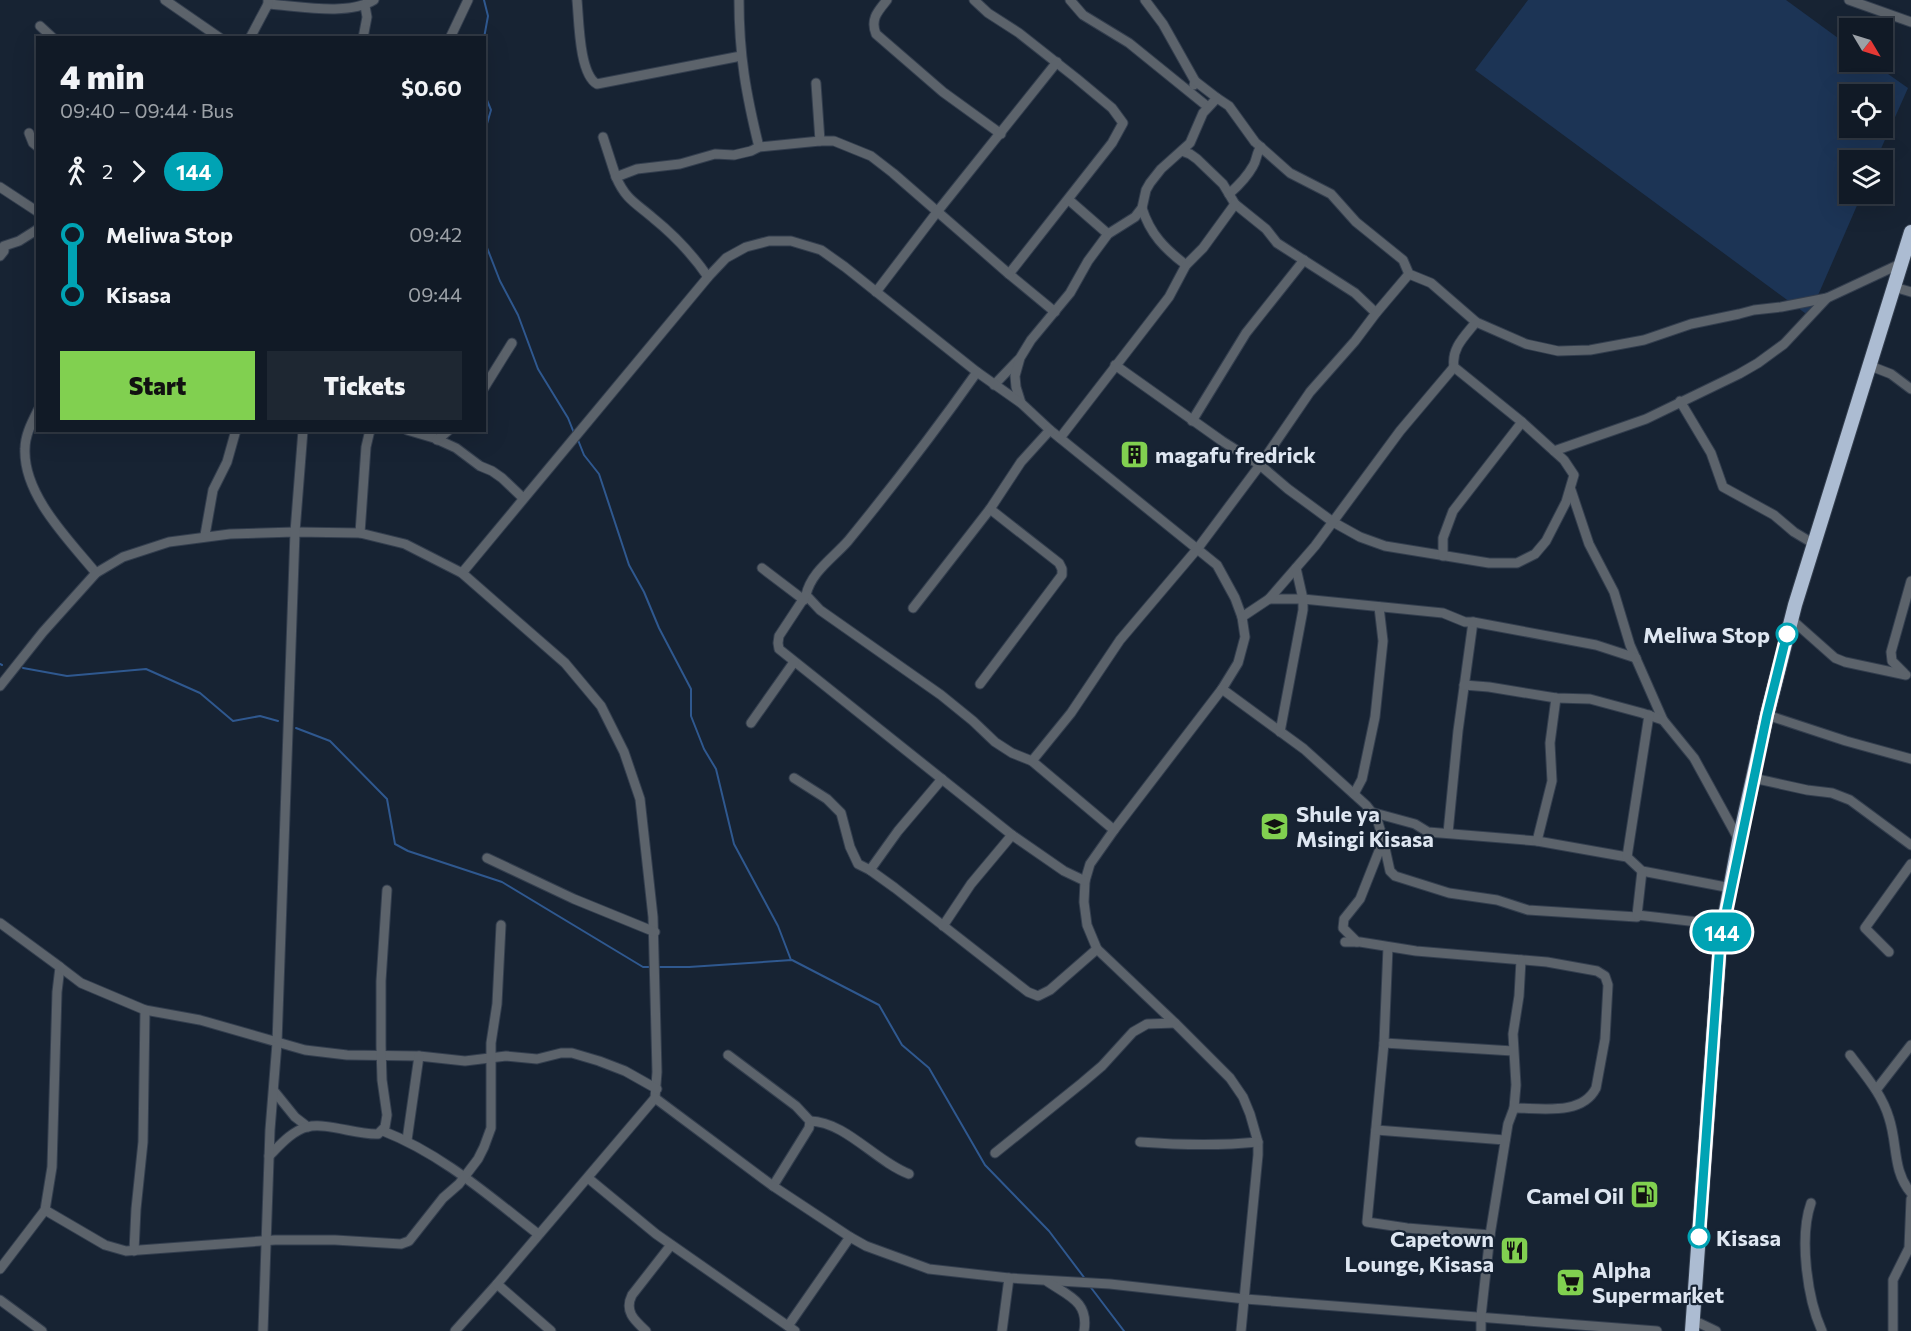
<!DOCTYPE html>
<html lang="en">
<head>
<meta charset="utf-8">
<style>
  :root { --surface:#111a26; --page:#1e2732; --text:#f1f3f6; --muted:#9ca1a7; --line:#303843; --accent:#81d050 }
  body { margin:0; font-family:Commissioner,sans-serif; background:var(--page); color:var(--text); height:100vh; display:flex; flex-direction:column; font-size:22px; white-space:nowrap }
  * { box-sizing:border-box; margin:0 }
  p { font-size:20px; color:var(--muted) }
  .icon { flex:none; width:33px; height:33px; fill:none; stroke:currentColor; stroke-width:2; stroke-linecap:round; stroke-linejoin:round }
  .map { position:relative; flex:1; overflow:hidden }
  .details { position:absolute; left:36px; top:36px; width:450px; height:396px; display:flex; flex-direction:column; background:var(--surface); border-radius:0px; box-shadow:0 6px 24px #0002,0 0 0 2px var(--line) }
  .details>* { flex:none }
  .badge { padding:0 12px; border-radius:20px; font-size:21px; line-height:39px }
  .needle { width:39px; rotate:128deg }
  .controls { position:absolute; left:1839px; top:18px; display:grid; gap:12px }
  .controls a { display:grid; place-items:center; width:54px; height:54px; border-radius:0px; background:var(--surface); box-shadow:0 6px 24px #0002,0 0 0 2px var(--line); font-size:30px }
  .map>.badge { position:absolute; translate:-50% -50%; box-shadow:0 0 0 3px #fff }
  .legs { display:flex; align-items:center; gap:9px; height:66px; padding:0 24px; font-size:20px }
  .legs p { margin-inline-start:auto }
  .headline { display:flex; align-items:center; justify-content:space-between; height:102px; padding:0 24px }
  h1 { font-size:33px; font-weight:800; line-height:45px }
  .button { display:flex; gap:12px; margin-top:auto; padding:12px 24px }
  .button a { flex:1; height:69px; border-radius:0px; background:var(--accent); color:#111; font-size:24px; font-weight:800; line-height:69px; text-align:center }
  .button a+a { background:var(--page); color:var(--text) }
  ul { padding:0 24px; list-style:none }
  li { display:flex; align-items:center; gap:21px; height:60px; font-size:22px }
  li i { display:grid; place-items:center; width:9px; height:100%; margin:0 8px; background:currentColor }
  li i::after { content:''; width:15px; height:15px; margin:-8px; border:4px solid; border-radius:50%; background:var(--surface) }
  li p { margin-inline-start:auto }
  li:first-child i { background:linear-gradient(#0000 50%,currentColor 0) }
  li:last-child i { background:linear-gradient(currentColor 50%,#0000 0) }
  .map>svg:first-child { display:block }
  .green { fill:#1c3455; fill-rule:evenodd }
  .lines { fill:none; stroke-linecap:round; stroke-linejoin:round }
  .stream { stroke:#2f588f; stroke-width:2 }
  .minor-casing { stroke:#333e4e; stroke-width:11 }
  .highway-casing { stroke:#333e4e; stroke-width:16 }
  .minor { stroke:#5c636b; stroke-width:9 }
  .highway { stroke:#acbcd2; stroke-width:14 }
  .line-1-casing { stroke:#fff; stroke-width:14 }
  .line-1 { stroke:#00a3b4; stroke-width:9 }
  .stop-1-dot { fill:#fff; stroke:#00a3b4; stroke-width:3 }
  .labels { text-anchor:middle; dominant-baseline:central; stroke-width:4.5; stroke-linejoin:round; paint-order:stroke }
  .poi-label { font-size:22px; font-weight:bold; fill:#dee6f1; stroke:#172333; text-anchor:start }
  .stop-label { font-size:22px; font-weight:bold; fill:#dee6f1; stroke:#172333; text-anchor:end }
</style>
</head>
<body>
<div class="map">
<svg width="1911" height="1331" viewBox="0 0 1911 1331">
  <rect width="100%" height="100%" fill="#172333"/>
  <path class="green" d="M1528,0h258l63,46 1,16h21l37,26 -32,72h-26v34h12l-53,122 -334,-246zM1850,94h32v34h-32z"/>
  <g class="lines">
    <g class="stream">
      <path d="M484,0l4,16 -4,22"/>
      <path d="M484,93l7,17 -7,24"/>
      <path d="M484,240l16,41 18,34 20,54 30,49 6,15"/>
      <path d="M578,440l6,15 15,19 30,91 15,27 15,36 32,61v27l13,33 12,20 18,75 44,82 13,34"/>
      <path d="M0,664l2,1"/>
      <path d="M23,668l44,8 79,-7 54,24 33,28 27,-5 18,5"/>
      <path d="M296,728l34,13 57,58 8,45 13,7 94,31 141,85h9"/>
      <path d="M658,967h31l103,-7 87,45 23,40 27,23 56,97 64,66 37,49"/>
      <path d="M1089,1285l35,46"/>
    </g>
    <defs>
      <g id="minor">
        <path d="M165,0l55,38"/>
        <path d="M577,0c2,20 2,74 20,84l144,-28"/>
        <path d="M739,0c0,55 7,94 20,147"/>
        <path d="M887,0c-9,11 -17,19 -11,34l67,58 58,42"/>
        <path d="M974,0l14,13 31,20 57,45 36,30 11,15 -11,20 -103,131 46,38"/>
        <path d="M1070,0l13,15 46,28 79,64"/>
        <path d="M1145,0l18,24 32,57 -1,4"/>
        <path d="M1849,0l62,22"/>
        <path d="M268,4c31,2 80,12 106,-4"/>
        <path d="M40,26l13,12"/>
        <path d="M250,38l18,-34v-4"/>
        <path d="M363,38l4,-21 -2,-11"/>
        <path d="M450,38l18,-38"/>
        <path d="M816,83l4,58"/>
        <path d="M1217,98l12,8 26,36 35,31 41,21 25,28 47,38 6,14 22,9 45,39 50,22 32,7 32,-1 54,-10 47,-16 48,-10 15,-4 27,-3 46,-9"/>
        <path d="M29,133l4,10 5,4"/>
        <path d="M603,137l13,40"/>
        <path d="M1182,151l8,3 7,5 26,25 12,20 31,25 11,14 78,50 21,20"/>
        <path d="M0,187l38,25"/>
        <path d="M1229,194c9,-8 18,-17 24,-28 4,-6 3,-13 8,-19"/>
        <path d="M1069,200l39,34"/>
        <path d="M1142,208c8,26 23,41 44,57"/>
        <path d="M0,256l4,-5v-5l15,-5 19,-12"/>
        <path d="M708,277c-15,-22 -34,-42 -55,-59 -17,-15 -27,-18 -37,-41l21,-8 43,-5 35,-10 19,1 17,-4 8,-4 61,-6h14l37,15 22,17 116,101"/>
        <path d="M1894,287l17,5"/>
        <path d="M876,292l61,-80 120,-150"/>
        <path d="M1115,365l107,76 38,24 28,24 45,33 27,15 25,9 104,17h28l18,-9 11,-13 20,-39 8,-27 -10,-15 -42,-38 -68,-55c-3,-19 11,-31 22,-45"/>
        <path d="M1868,365l23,9 20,15"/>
        <path d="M977,372c-41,58 -84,114 -129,169 -15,17 -37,31 -42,54l14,15 121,85 32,26 22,21 17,11 20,8 82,69"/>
        <path d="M994,385l24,-25"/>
        <path d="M484,388l28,-45"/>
        <path d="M1680,401l31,52 12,34 51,28 20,17 20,12"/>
        <path d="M1021,403l-5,-16 -1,-11 5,-18 11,-18 39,-47 18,-32 20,-27 27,-17 7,-9 4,-18 4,-7 11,-14 29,-26 13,-30 14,-15 -22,-17"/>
        <path d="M38,410c-6,12 -13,25 -13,39 -2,46 44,91 71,124"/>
        <path d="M1192,421l54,-88 58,-73"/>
        <path d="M407,430l27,8 22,10 24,18 12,5 10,7 21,20"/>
        <path d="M1060,438l109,-141 17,-32 17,-17 32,-44"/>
        <path d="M437,440l12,-10"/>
        <path d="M1554,451l92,-32 93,-45 19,-11 26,-19 43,-46 75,-35"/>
        <path d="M1571,490l18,54 25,48 16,53 33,75"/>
        <path d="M360,533l6,-86 4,-17"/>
        <path d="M205,535l8,-45 14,-28 9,-32"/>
        <path d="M1443,556v-18l10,-27 69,-89"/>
        <path d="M762,568l42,32"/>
        <path d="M462,573l246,-296 18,-19 20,-11 23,-6h22l30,9 24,17 132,105 44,31 29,27 167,135 18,33 7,19 3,20 -7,26 -16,26 -108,141 -24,34 -5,17 -1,21 3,23 10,24 78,74 55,55 13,19 7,17 8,28v13l-17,176"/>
        <path d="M806,595l-27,41 -1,7 1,6 233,186 52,36 21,10"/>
        <path d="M1269,599h34l140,14 22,9h8l-15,109 -10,102"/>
        <path d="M913,608l77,-99 31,-47 29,-32"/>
        <path d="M1242,617l27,-18 46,-53 85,-115 54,-64"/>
        <path d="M1791,619l44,39 10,4 61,13"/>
        <path d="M1473,622l123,23 40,13"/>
        <path d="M1904,673l-12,-12 -1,-9 20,-71"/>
        <path d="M980,684l82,-109v-6l-3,-6 -69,-54"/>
        <path d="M1464,685l25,2 67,11 34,1 52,14 21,7 31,38 45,82"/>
        <path d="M0,686l43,-54 53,-59 27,-16 46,-15 61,-8 65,-2 65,1 45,11 57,29 103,90 36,43 23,46 16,47 13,118 4,155 -2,26 -158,186 -42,47"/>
        <path d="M1222,689l82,60 62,56 11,14 6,20 7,32 5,5 54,17 48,7 31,10 109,7v-2l87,10"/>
        <path d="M1767,715l79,26 65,18"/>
        <path d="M751,723l43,-61"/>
        <path d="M1280,732l23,-122v-11l-7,-31"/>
        <path d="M1032,761l39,-48 49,-73 78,-92 62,-83 50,-73 45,-51 21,-28 33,-39"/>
        <path d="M794,778l33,21 14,14 9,34 8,17 12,6 25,18 133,104 10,4 12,-6 47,-41"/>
        <path d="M1753,778l54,12 25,3 18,7 61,45"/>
        <path d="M1354,794l8,-15 13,-62 8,-76 -4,-34"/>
        <path d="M1371,812l44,12 13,8 109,9 90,16 15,14 89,17"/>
        <path d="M1537,841l15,-60 -2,-38 6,-45"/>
        <path d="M1627,857l22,-142"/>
        <path d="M487,858l87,41 81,33"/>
        <path d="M870,870l28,-39 44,-52"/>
        <path d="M1637,915l5,-44"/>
        <path d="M0,923l60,44 -3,25 -5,175 -7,43 -45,59"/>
        <path d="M943,926l28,-42 41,-49"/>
        <path d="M1345,942h15l56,9 131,11 50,9 8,5 3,9 -3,54 -9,49c-14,28 -55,20 -82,20"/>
        <path d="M1357,942l-14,-14 1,-9 16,-20 23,-58"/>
        <path d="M1388,947l-4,96 -17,179 40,6 83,7"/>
        <path d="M1889,952l-24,-24 46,-64"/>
        <path d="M60,967l21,16 64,27 55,10 105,30 42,5 72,1 46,5 41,-5 31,3 24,-6h11l27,8 26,10 32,18"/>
        <path d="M1384,1043l129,8"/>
        <path d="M728,1055l68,51 14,15 -1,7 -36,58"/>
        <path d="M1850,1055c15,20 32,39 39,63 9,27 3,52 22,75"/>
        <path d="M1876,1090l35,-45"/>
        <path d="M274,1091l21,26 13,10"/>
        <path d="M655,1098l118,88 77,51 16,9 63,23 80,9 101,6 135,15 412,32"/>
        <path d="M810,1121c36,1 65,40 99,53"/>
        <path d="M1376,1130l129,10"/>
        <path d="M383,1131c59,23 106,65 155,103"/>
        <path d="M407,1140l12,-84"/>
        <path d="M1140,1142c40,3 78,4 118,0"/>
        <path d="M995,1153l87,-70 20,-17 31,-34 14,-8 28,-1"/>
        <path d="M269,1156c11,-11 23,-25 38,-29 19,-5 50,8 71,7l7,-7 2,-12 -5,-35 -1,-34v-65l6,-91"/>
        <path d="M588,1178l68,56 139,97"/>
        <path d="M1811,1203c-12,34 -4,95 11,128"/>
        <path d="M45,1210l60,35 21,6 149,-11h60l66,4 8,-3 34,-43 16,-14 19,-25 6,-12 7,-19v-85l6,-39 4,-79"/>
        <path d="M134,1251l2,-42 7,-67 2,-132"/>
        <path d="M1048,1282c21,14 41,20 36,49"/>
        <path d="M497,1284l54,47"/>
        <path d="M0,1300l42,31"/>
        <path d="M1693,1320l23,11"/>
        <path d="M788,1326l62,-89"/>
        <path d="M263,1331l7,-201 7,-87 18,-511 8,-102"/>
        <path d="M646,1331c-12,-11 -22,-20 -14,-36l39,-50"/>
        <path d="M1002,1331l7,-53"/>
        <path d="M1481,1331v-15l9,-81 18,-111 6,-16 2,-23 -3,-51 6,-38 2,-36"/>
        <path d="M1893,1331v-51l16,-32 2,-49"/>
      </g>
      <path id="highway" d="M1692,1331l28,-389 19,-101 28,-126 28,-110 116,-373"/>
    </defs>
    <use href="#minor" class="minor-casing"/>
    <use href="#highway" class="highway-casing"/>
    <use href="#minor" class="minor"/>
    <use href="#highway" class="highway"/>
  </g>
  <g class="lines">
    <defs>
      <path id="line-1" d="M1699,1237l21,-295 47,-227 20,-81"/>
    </defs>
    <use href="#line-1" class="line-1-casing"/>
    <use href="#line-1" class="line-1"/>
  </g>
  <defs>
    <symbol id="building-square" viewBox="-11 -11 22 22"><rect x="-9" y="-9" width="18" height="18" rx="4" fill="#81d050" stroke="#172333"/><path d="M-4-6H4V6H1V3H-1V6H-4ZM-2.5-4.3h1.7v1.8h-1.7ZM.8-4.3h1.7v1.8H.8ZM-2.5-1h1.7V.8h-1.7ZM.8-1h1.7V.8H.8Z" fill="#111"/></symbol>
    <symbol id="school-square" viewBox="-11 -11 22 22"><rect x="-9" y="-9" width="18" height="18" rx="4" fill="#81d050" stroke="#172333"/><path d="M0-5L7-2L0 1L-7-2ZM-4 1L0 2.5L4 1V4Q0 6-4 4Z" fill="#111"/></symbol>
    <symbol id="fuel-square" viewBox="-11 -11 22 22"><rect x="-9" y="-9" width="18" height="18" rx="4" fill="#81d050" stroke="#172333"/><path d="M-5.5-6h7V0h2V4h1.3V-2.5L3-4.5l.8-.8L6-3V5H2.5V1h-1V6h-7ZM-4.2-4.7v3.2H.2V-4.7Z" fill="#111"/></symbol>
    <symbol id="restaurant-square" viewBox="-11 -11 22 22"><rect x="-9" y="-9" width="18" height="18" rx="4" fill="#81d050" stroke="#172333"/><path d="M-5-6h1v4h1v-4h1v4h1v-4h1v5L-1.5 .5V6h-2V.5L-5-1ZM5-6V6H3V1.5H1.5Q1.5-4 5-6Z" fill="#111"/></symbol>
    <symbol id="supermarket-square" viewBox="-11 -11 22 22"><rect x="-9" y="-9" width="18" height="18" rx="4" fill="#81d050" stroke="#172333"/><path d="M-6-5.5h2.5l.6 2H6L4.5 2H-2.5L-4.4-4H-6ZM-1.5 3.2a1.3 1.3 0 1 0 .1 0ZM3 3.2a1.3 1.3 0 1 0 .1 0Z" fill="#111"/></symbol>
  </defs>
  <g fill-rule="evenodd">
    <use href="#building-square" x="1118" y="438" width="33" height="33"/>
    <use href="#school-square" x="1258" y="810" width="33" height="33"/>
    <use href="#fuel-square" x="1628" y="1178" width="33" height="33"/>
    <use href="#restaurant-square" x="1498" y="1234" width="33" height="33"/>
    <use href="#supermarket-square" x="1554" y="1266" width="33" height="33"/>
  </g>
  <g class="stop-1-dot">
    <circle cx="1787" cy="634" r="10"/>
    <circle cx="1699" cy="1237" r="10"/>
  </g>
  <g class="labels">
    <g class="poi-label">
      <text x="1155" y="454">magafu fredrick</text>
      <text x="1296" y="813">Shule ya<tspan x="1296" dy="25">Msingi Kisasa</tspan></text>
      <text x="1624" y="1195" text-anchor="end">Camel Oil</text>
      <text x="1494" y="1238" text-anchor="end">Capetown<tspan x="1494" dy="25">Lounge, Kisasa</tspan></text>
      <text x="1592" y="1269">Alpha<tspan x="1592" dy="25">Supermarket</tspan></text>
    </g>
    <g class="stop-label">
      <text x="1770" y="634">Meliwa Stop</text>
      <text x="1716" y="1237" text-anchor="start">Kisasa</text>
    </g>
  </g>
</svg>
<div class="controls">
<a><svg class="needle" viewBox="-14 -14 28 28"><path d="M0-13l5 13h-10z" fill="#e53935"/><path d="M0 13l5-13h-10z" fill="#9ca1a7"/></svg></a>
<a><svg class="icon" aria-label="locate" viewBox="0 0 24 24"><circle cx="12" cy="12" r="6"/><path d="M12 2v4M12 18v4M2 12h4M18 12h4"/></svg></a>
<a><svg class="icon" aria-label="layers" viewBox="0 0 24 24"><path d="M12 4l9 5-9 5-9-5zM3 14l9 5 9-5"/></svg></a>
</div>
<b class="badge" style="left:1722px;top:932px;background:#00a3b4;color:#fff">144</b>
<section class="details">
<div class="headline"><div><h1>4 min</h1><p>09:40 – 09:44 · Bus</p></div><b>$0.60</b></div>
<div class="legs"><svg class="icon" aria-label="walk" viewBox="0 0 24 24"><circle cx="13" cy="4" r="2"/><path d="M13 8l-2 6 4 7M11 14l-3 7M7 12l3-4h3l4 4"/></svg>2<svg class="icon" aria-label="forward" viewBox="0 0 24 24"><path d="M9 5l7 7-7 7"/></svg><b class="badge" style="background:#00a3b4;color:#fff">144</b></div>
<ul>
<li><i style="color:#00a3b4"></i><b>Meliwa Stop</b><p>09:42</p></li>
<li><i style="color:#00a3b4"></i><b>Kisasa</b><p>09:44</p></li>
</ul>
<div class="button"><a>Start</a><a>Tickets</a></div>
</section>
</div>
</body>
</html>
